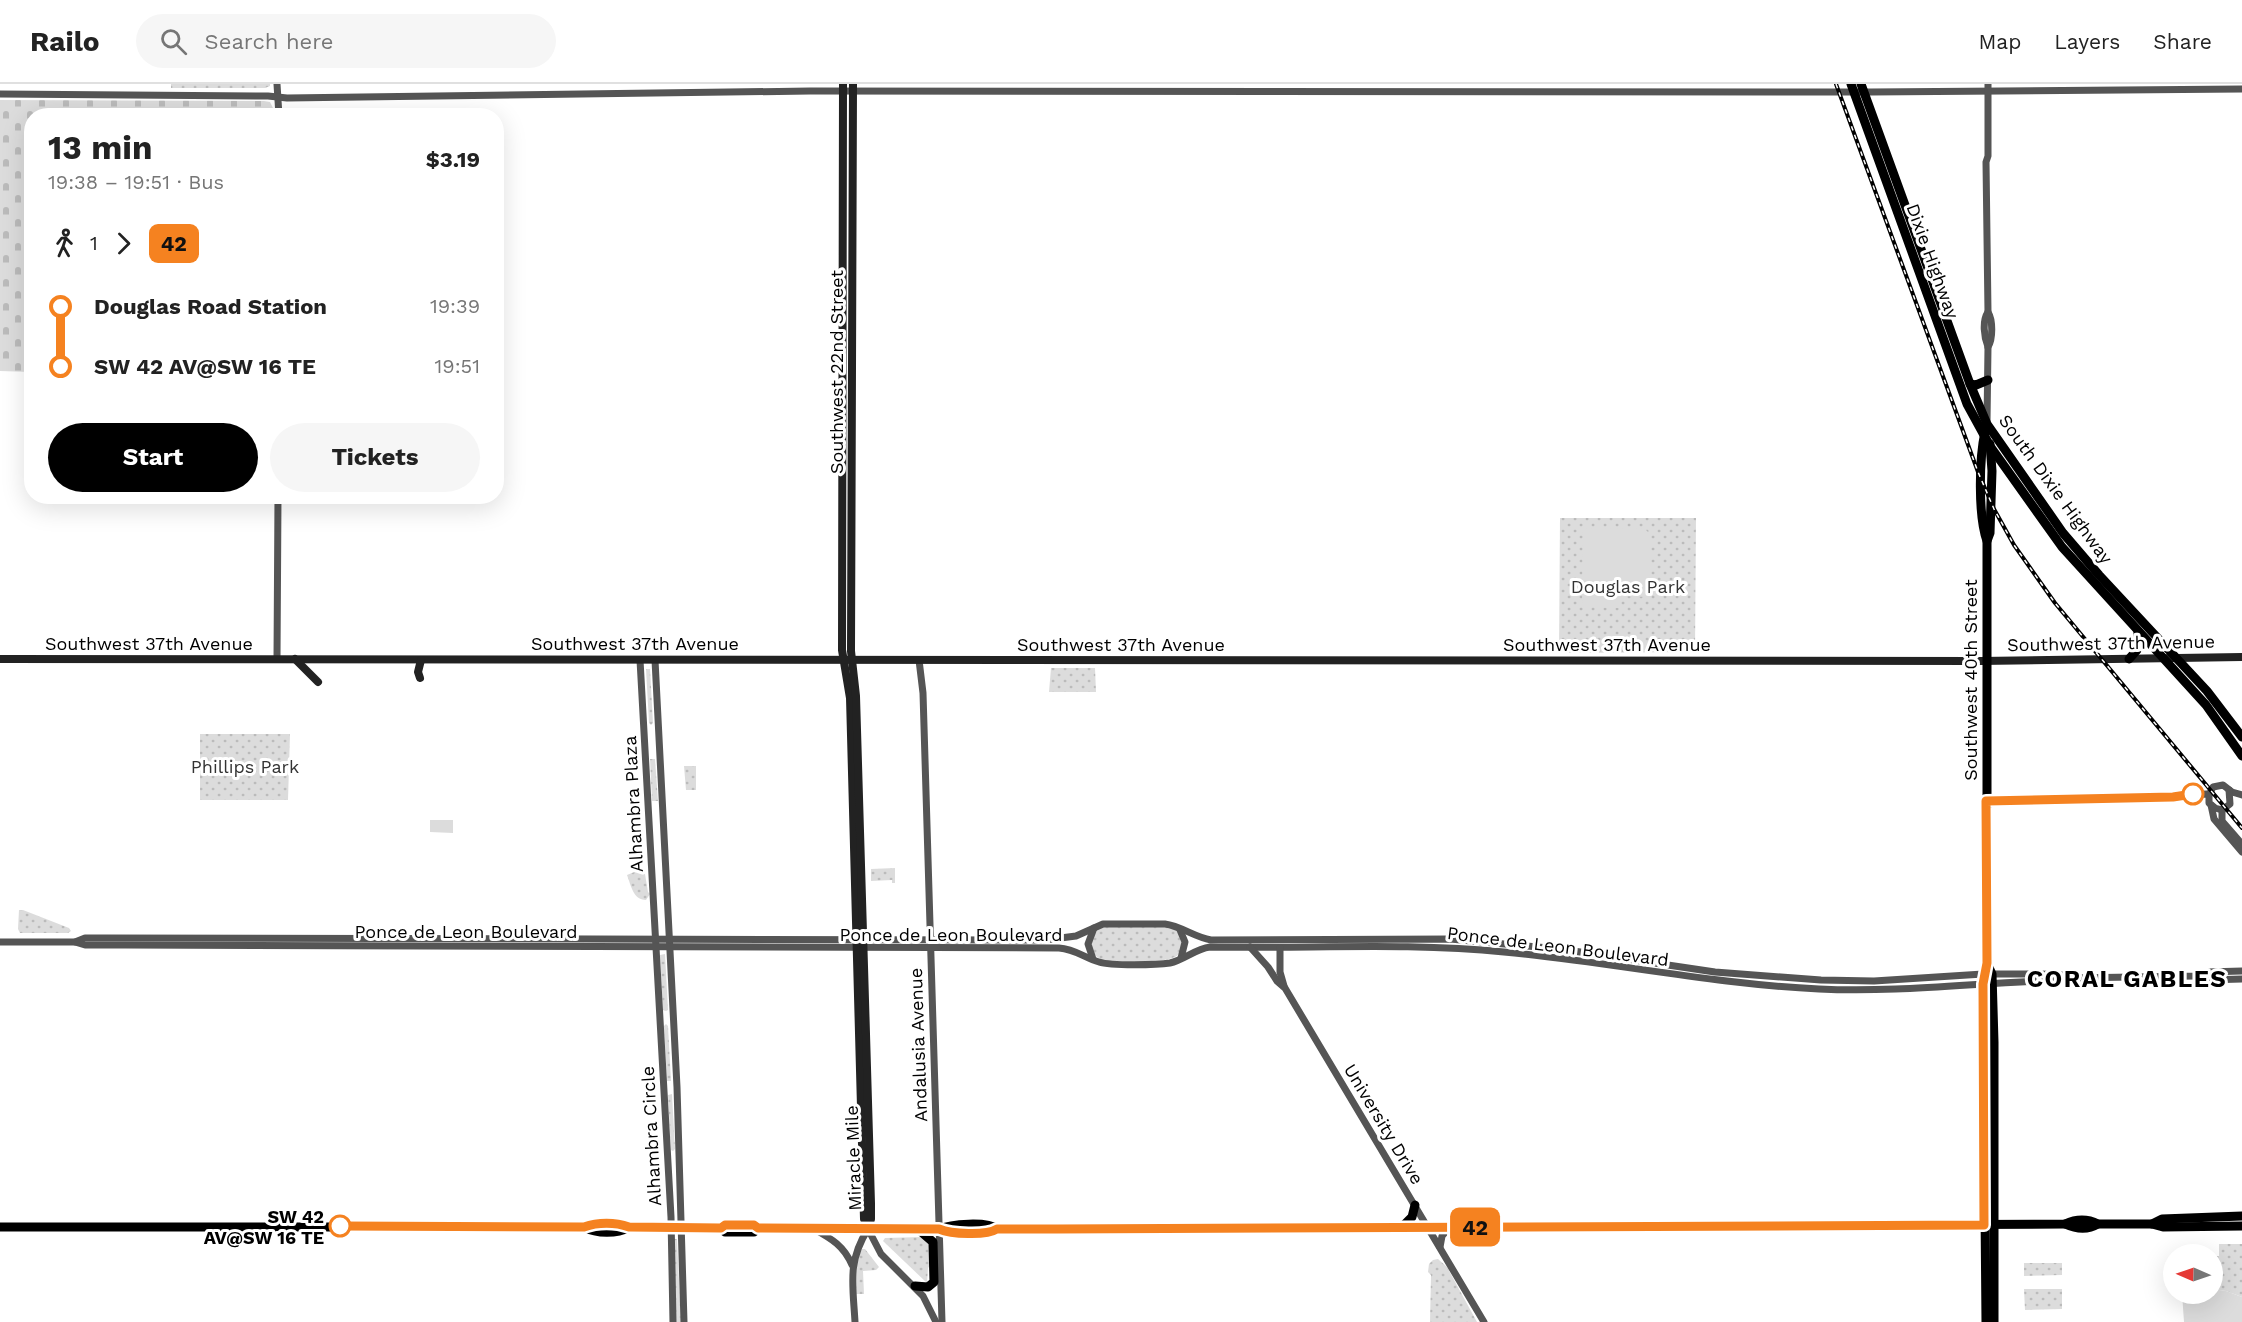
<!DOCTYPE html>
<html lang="en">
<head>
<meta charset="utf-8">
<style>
  :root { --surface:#fff; --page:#f6f6f6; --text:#222; --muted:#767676; --line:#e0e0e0; --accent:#000 }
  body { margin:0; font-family:"Work Sans",sans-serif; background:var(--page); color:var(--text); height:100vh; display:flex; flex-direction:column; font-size:22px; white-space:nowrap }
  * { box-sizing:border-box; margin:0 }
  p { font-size:20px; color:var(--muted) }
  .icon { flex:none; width:33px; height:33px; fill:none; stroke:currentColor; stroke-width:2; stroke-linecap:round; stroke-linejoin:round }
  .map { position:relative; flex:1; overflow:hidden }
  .panel { position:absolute; left:24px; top:24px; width:480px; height:396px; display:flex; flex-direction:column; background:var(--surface); border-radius:24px; box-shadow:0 6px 24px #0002 }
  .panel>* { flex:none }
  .badge { padding:0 12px; border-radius:9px; font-size:21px; line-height:39px }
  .needle { width:39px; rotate:272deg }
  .controls { position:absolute; left:2163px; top:1160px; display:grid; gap:12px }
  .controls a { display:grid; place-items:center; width:60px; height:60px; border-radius:50%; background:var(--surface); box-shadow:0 6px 24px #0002; font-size:30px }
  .map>.badge { position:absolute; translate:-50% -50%; box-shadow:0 0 0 3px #fff }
  .legs { display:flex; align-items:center; gap:9px; height:66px; padding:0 24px; font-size:20px }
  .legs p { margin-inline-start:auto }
  .summary { display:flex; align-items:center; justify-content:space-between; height:102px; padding:0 24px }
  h1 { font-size:33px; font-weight:700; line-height:45px }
  .action { display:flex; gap:12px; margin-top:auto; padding:12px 24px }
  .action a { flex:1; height:69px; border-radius:36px; background:var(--accent); color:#fff; font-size:24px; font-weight:700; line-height:69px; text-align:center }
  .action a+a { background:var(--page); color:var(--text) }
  ul { padding:0 24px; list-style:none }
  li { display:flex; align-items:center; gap:21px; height:60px; font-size:22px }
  li i { display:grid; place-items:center; width:9px; height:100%; margin:0 8px; background:currentColor }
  li i::after { content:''; width:15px; height:15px; margin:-8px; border:4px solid; border-radius:50%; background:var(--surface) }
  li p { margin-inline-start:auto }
  li:first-child i { background:linear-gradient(#0000 50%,currentColor 0) }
  li:last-child i { background:linear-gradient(currentColor 50%,#0000 0) }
  header { display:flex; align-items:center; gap:36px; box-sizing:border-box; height:84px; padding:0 30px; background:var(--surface); border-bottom:2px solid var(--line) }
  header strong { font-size:28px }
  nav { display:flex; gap:33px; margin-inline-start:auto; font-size:21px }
  .search { width:420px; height:54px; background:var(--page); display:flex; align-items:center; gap:15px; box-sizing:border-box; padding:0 21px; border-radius:33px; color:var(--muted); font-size:22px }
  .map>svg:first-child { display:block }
  .grass { fill:url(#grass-dots) }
  .cemetery { fill:url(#cemetery-stones) }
  .garden { fill:#dcdcdc }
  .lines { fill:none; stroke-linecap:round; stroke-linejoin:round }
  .tertiary { stroke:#555; stroke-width:7 }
  .secondary { stroke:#222; stroke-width:8 }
  .primary { stroke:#000; stroke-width:9 }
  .trunk { stroke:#000; stroke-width:9 }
  .rail-casing { stroke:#000; stroke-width:4 }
  .rail { stroke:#fff; stroke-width:1.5; stroke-dasharray:4.5; stroke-linecap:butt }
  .line-1-casing { stroke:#fff; stroke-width:14 }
  .line-1 { stroke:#f58220; stroke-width:9 }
  .stop-1-dot { fill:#fff; stroke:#f58220; stroke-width:3 }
  .labels { text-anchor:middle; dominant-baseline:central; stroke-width:6; stroke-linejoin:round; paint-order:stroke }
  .street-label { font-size:18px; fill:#000; stroke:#fff }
  .park-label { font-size:18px; fill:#333; stroke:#fff }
  .stop-label { font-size:18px; font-weight:bold; fill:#000; stroke:#fff; text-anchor:end }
  .district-label { font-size:24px; font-weight:bold; letter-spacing:1.5px; fill:#000; stroke:#fff }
</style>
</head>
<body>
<header>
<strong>Railo</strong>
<div class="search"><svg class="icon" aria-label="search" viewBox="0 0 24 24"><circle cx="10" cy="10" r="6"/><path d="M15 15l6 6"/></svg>Search here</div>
<nav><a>Map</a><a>Layers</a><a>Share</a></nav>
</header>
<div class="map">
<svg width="2242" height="1238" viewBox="0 0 2242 1238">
  <defs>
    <pattern id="grass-dots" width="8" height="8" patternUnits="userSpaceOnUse" patternTransform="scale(1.5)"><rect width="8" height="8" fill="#dcdcdc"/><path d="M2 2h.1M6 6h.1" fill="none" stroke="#bbb" stroke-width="1.8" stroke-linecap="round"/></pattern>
    <pattern id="cemetery-stones" width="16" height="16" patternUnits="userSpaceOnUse" patternTransform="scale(1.5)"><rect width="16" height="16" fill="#dcdcdc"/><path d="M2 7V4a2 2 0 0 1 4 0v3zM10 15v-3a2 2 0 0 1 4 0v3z" fill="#bbb"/></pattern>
  </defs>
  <rect width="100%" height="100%" fill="#fff"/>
  <g class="grass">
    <path d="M171,0h99v2l-5,2h-94z"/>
    <path d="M1560,434h136l-1,134 -136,1z"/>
    <path d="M1051,584h44l1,24h-47z"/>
    <path d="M646,585h4l3,54 -2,2 -2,-2z"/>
    <path d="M200,650h90l-2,66h-88z"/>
    <path d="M650,675h5l3,42h-6z"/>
    <path d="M684,682h12v24h-10z"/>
    <path d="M644,784l4,24 2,2 -4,6c-13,0 -15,-15 -19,-25z"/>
    <path d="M895,784v15h-3v-3l-21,1v-12z"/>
    <path d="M19,826h4l46,18 2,3 -3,2h-48l-2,-4z"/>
    <path d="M1105,842l64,1 5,1 8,9c0,6 1,14 -4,18 -9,9 -59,6 -73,6 -12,-4 -13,-10 -14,-22l8,-11z"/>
    <path d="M665,870l3,56 -2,1 -3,-1 -3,-55z"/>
    <path d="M666,940l2,2 3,55h-4l-3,-55z"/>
    <path d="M672,1010l3,55 -2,2 -2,-1 -3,-55z"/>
    <path d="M922,1153l8,7 1,20 -3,4 -1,15 -44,-42 2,-3z"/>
    <path d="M673,1155h4l4,83h-6z"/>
    <path d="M2219,1160h23v53l-16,-6 -13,-2 -1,-33h7z"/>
    <path d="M862,1165h3l14,18 -3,3 -13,1 1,23h-8l1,-35z"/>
    <path d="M1438,1175l9,8 30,55h-47l1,-47 -3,-3 1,-8 4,-4z"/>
    <path d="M2024,1179h38v12l-38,1z"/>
    <path d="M2024,1205h38v20l-37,1z"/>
  </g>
  <path class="cemetery" d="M0,16l264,1 6,1 3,6v8h-241l-1,256 -31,-1z"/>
  <g class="garden">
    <path d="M1583,444l62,1 4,4v64l-30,-1v12l-37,-1z"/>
    <path d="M430,736h23v13l-23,-1z"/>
    <path d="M2213,1205l13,2 16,6v25h-58l-2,-29h30z"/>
  </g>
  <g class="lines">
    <g class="tertiary">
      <path d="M277,0l2,32"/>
      <path d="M0,10l268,2 19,2 523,-7 1061,1 371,-3"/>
      <path d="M1988,263c5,-8 5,-27 0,-35"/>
      <path d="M1987,338l1,-75c-4,-10 -6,-26 0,-35l-2,-150 2,-6v-72"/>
      <path d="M277,575l1,-163"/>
      <path d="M640,576l31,557 2,105"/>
      <path d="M655,576l22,427 7,235"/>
      <path d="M919,576l4,33 19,629"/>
      <path d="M1986,717l187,-4 5,-2 29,-1 2,1"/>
      <path d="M2211,721l3,14 28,33"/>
      <path d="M2222,726l-7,-2 -6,-5v-8l4,-8 10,-2 9,7 10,3"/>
      <path d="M2222,726v11l20,23"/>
      <path d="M2222,726l8,-6 -1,-14"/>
      <path d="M1180,846l5,12 -4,16"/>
      <path d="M0,858h75l10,-4h21l939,2 31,-4 27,-12h62c16,2 29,13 46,16l239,-1 110,10 155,23 106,8 53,1 109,-7h58l24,1 6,3"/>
      <path d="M75,858l10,3h40l934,3c16,1 26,10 40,14 12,4 58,3 71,1 14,-3 25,-14 40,-16 98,2 196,-5 294,5 106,10 209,32 315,37 82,4 163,-7 245,-9l7,-2 124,-2 12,-4 35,-1"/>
      <path d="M1250,863l18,20 9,14 8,7 199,334"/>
      <path d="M1280,864v24l4,14"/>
      <path d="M1093,875l-5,-15 6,-16"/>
      <path d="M2195,892l12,4 35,-1"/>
      <path d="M814,1145c18,10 30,17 38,36"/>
      <path d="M868,1145l13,25 42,42 13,26"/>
      <path d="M1440,1163l2,-11 8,-9"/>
      <path d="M855,1238c-2,-37 -8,-60 13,-93"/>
    </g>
    <g class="secondary">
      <path d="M843,0l-1,566 8,48 14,521 4,10"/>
      <path d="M853,0l-2,567 5,45 15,507v16l-3,10"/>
      <path d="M0,575l1980,2 262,-4"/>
      <path d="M295,575l23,23"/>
      <path d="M420,594l-2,-6 3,-12"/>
    </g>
    <g class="primary">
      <path d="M1985,348c-6,27 -7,84 2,109v422l-4,21 3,338"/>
      <path d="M1987,457l3,-8 2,-62 -2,-27"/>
      <path d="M1987,879l5,11 2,68v280"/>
      <path d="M2065,1140c11,5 23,6 33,0"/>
      <path d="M2152,1140l10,-5 80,-3"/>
      <path d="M0,1143h584c14,-5 31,-5 45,0l92,1 4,-3h29l4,3 181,1 9,4 44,-1 5,-3 82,-1 986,-4c11,-5 23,-5 33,0h54l11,3 79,-1"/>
      <path d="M584,1143c13,7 33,7 45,0"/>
      <path d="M1402,1143l10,-10 3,-12"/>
      <path d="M721,1144l4,4h29l4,-4"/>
      <path d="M939,1145c12,-5 48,-8 58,0"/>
      <path d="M915,1202l13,1 6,-5 -1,-40 -15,-13"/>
    </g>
    <g class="trunk">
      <path d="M1851,0l116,320 23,42 72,101 144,158 36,51"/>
      <path d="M1861,0l109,300 17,40 76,109 36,42 108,116 35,46"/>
      <path d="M1970,300l6,1 12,-5"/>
      <path d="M2129,575l8,-9 1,-18"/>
    </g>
    <defs>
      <path id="rail" d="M1836,0l142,388 16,37 20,36 41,58 187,225"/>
    </defs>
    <use href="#rail" class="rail-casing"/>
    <use href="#rail" class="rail"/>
  </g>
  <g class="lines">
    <defs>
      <path id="line-1" d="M340,1142l244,1c14,-5 31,-5 45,0l92,1 4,-3h29l4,3 181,1c12,5 47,7 58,0h60l927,-4 -1,-241 4,-21 -1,-162 187,-4 20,-3"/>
    </defs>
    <use href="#line-1" class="line-1-casing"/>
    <use href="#line-1" class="line-1"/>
  </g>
  <g class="stop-1-dot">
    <circle cx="2193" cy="710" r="10"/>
    <circle cx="340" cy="1142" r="10"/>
  </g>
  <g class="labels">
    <g class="street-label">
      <text transform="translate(1933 177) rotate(70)">Dixie Highway</text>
      <text transform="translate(836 288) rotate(-90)">Southwest 22nd Street</text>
      <text transform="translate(2056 405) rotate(54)">South Dixie Highway</text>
      <text x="149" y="559">Southwest 37th Avenue</text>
      <text x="635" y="559">Southwest 37th Avenue</text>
      <text transform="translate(2111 559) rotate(-1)">Southwest 37th Avenue</text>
      <text x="1121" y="560">Southwest 37th Avenue</text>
      <text x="1607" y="560">Southwest 37th Avenue</text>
      <text transform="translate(1970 596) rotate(-90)">Southwest 40th Street</text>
      <text transform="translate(633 720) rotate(-93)">Alhambra Plaza</text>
      <text x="466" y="847">Ponce de Leon Boulevard</text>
      <text x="951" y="850">Ponce de Leon Boulevard</text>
      <text transform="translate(1558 862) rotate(7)">Ponce de Leon Boulevard</text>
      <text transform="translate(918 961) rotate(-92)">Andalusia Avenue</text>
      <text transform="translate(1384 1040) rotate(59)">University Drive</text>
      <text transform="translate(651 1052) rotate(-93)">Alhambra Circle</text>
      <text transform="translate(853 1074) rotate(-92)">Miracle Mile</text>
    </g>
    <g class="park-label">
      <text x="1628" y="502">Douglas Park</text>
      <text x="245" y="682">Phillips Park</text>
    </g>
    <g class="stop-label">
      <text x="324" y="1132">SW 42<tspan x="324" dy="21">AV@SW 16 TE</tspan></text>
    </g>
    <g class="district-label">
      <text x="2127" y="895">CORAL GABLES</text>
    </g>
  </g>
</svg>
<div class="controls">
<a><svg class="needle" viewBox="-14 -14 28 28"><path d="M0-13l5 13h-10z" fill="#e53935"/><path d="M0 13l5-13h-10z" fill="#767676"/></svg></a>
</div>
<b class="badge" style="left:1475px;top:1143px;background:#f58220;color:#111">42</b>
<section class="panel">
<div class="summary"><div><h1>13 min</h1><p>19:38 – 19:51 · Bus</p></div><b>$3.19</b></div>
<div class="legs"><svg class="icon" aria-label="walk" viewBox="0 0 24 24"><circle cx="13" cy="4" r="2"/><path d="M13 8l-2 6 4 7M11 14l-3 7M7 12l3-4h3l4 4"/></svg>1<svg class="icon" aria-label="forward" viewBox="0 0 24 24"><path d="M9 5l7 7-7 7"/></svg><b class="badge" style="background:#f58220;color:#111">42</b></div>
<ul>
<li><i style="color:#f58220"></i><b>Douglas Road Station</b><p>19:39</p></li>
<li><i style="color:#f58220"></i><b>SW 42 AV@SW 16 TE</b><p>19:51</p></li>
</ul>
<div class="action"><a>Start</a><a>Tickets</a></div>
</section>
</div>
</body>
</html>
